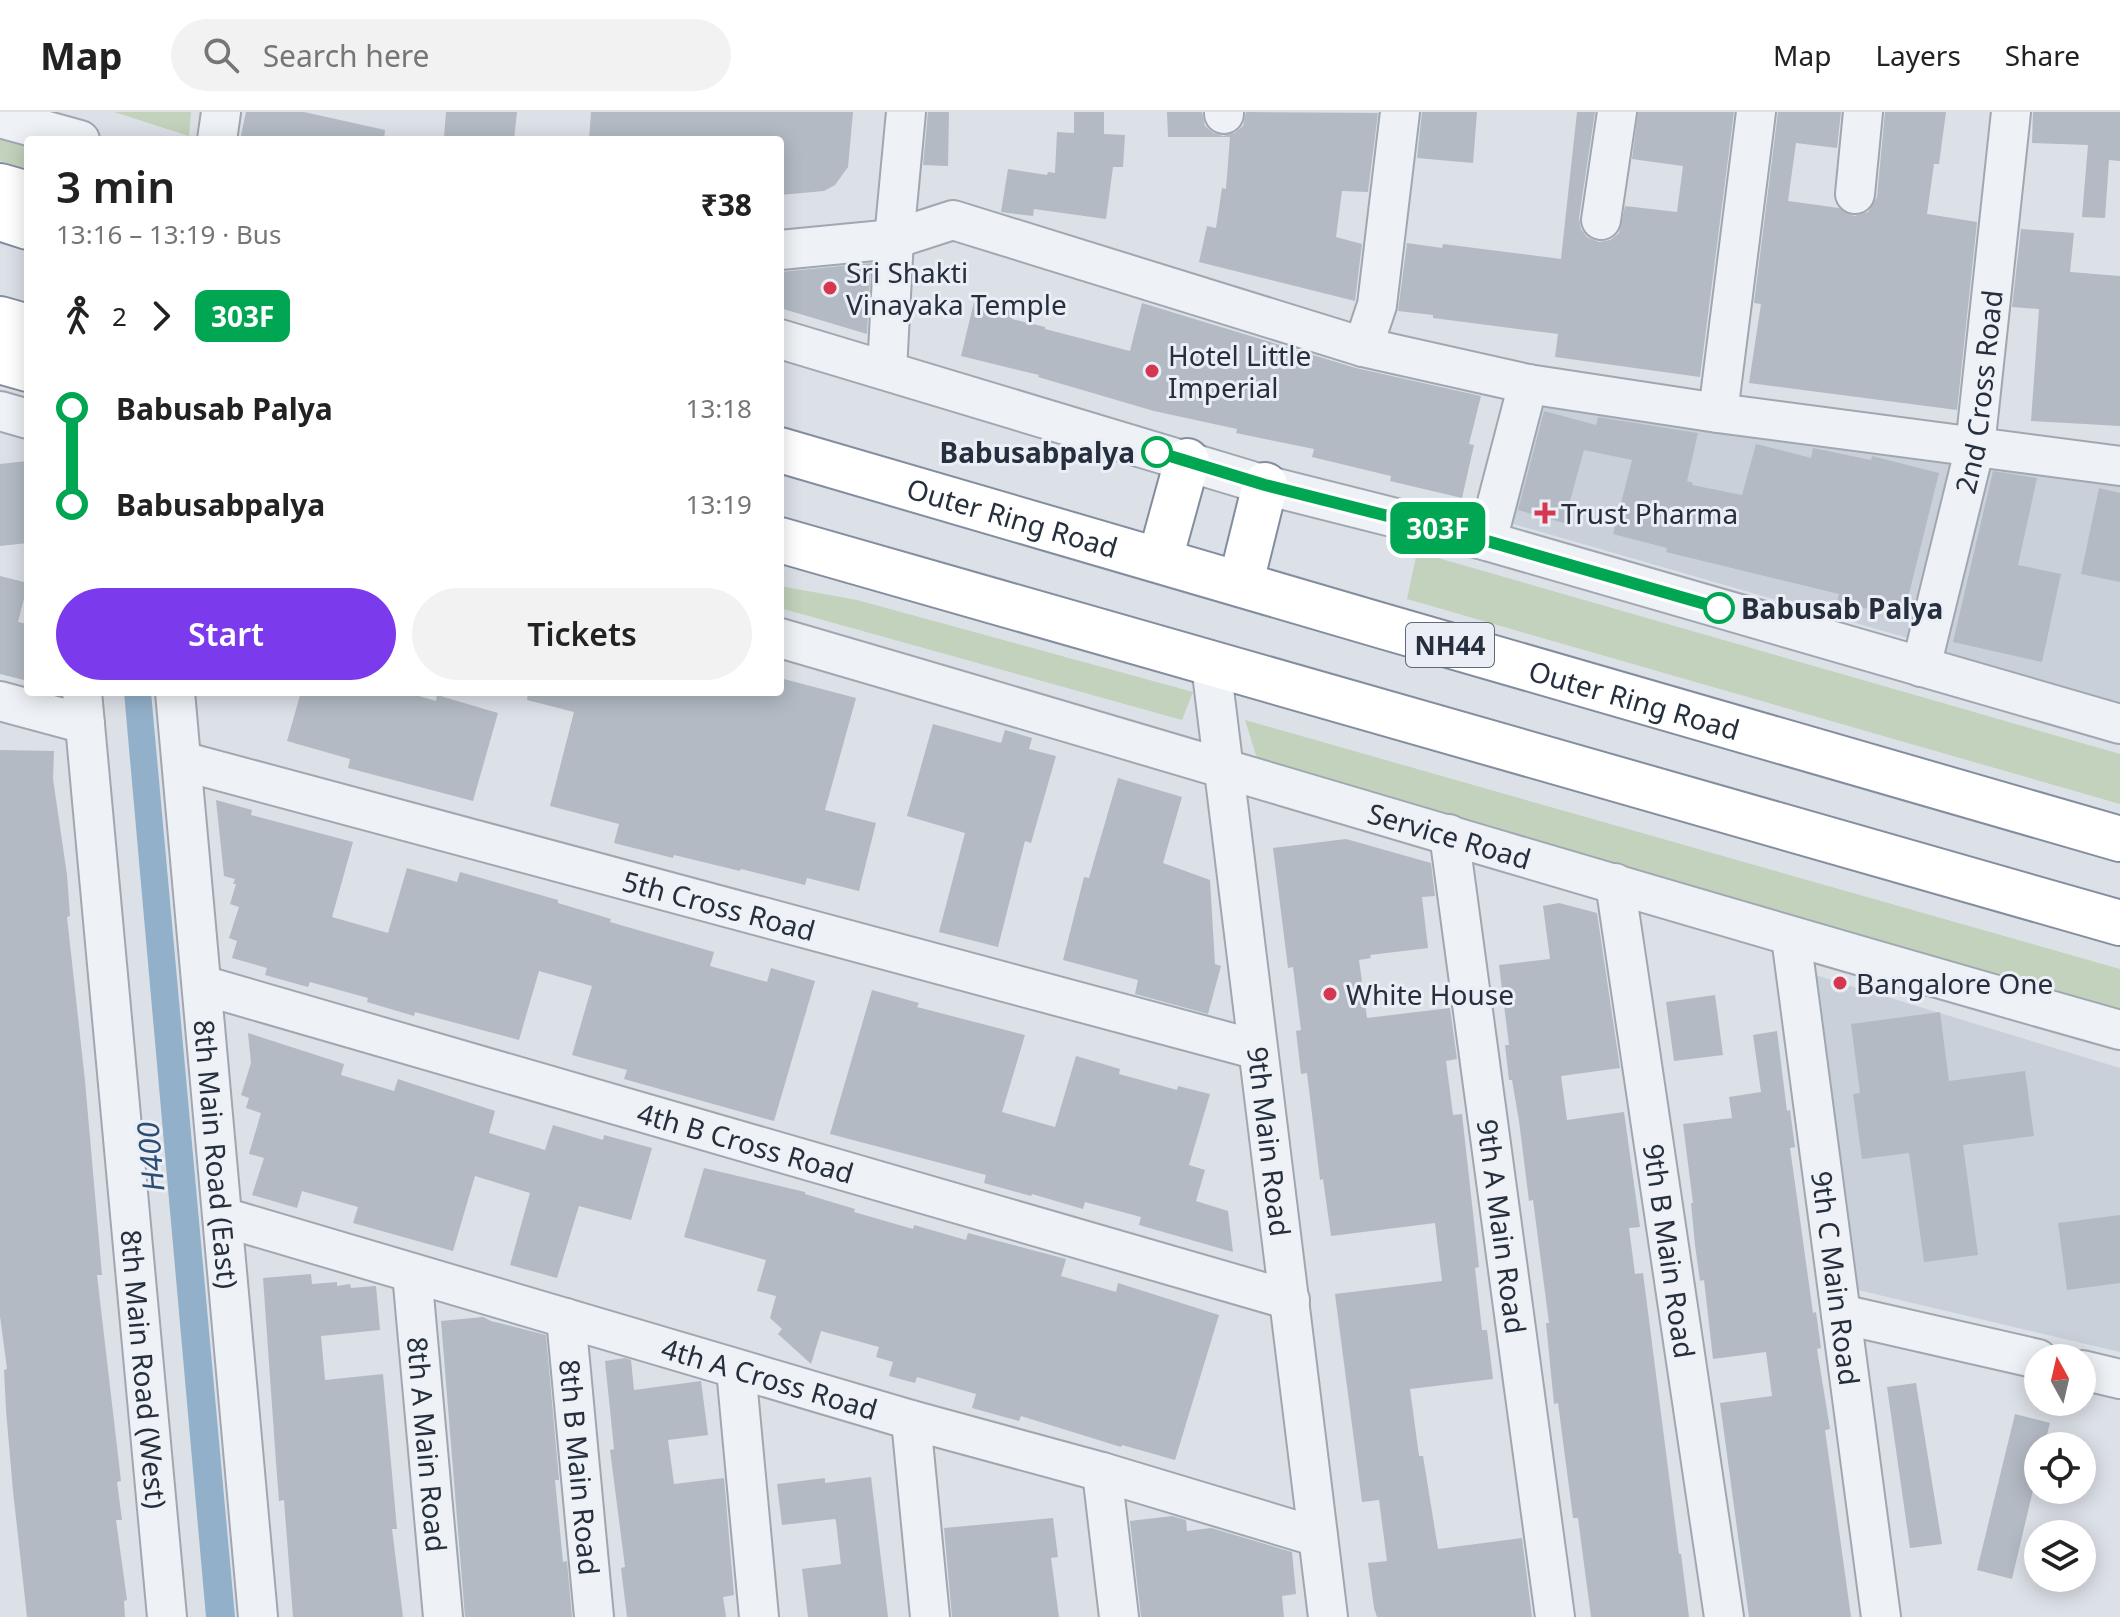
<!DOCTYPE html>
<html lang="en">
<head>
<meta charset="utf-8">
<style>
  :root { --surface:#fff; --page:#f2f2f2; --text:#222; --muted:#767676; --line:#e0e0e0; --accent:#7c3aed }
  body { margin:0; font-family:"Noto Sans",sans-serif; background:var(--page); color:var(--text); height:100vh; display:flex; flex-direction:column; font-size:30px; white-space:nowrap }
  * { box-sizing:border-box; margin:0 }
  p { font-size:26px; color:var(--muted) }
  .icon { flex:none; width:44px; height:44px; fill:none; stroke:currentColor; stroke-width:2; stroke-linecap:round; stroke-linejoin:round }
  .map { position:relative; flex:1; overflow:hidden }
  .details { position:absolute; left:24px; top:24px; width:760px; height:560px; display:flex; flex-direction:column; background:var(--surface); border-radius:8px; box-shadow:0 4px 20px #0003 }
  .details>* { flex:none }
  .badge { padding:0 16px; border-radius:12px; font-size:28px; line-height:52px }
  .needle { width:52px; rotate:352deg }
  .controls { position:absolute; left:2024px; top:1232px; display:grid; gap:16px }
  .controls a { display:grid; place-items:center; width:72px; height:72px; border-radius:50%; background:var(--surface); box-shadow:0 4px 20px #0003; font-size:40px }
  .map>.badge { position:absolute; translate:-50% -50%; box-shadow:0 0 0 4px #fff }
  .legs { display:flex; align-items:center; gap:12px; height:88px; padding:0 32px; font-size:26px }
  .legs p { margin-inline-start:auto }
  .overview { display:flex; align-items:center; justify-content:space-between; height:136px; padding:0 32px }
  h1 { font-size:44px; font-weight:600; line-height:60px }
  .action { display:flex; gap:16px; margin-top:auto; padding:16px 32px }
  .action a { flex:1; height:92px; border-radius:48px; background:var(--accent); color:#fff; font-size:32px; font-weight:600; line-height:92px; text-align:center }
  .action a+a { background:var(--page); color:var(--text) }
  ul { padding:0 32px; list-style:none }
  li { display:flex; align-items:center; gap:28px; height:96px; font-size:30px }
  li i { display:grid; place-items:center; width:12px; height:100%; margin:0 10px; background:currentColor }
  li i::after { content:''; width:20px; height:20px; margin:-10px; border:6px solid; border-radius:50%; background:var(--surface) }
  li p { margin-inline-start:auto }
  li:first-child i { background:linear-gradient(#0000 50%,currentColor 0) }
  li:last-child i { background:linear-gradient(currentColor 50%,#0000 0) }
  header { display:flex; align-items:center; gap:48px; box-sizing:border-box; height:112px; padding:0 40px; background:var(--surface); border-bottom:2px solid var(--line) }
  header strong { font-size:38px }
  nav { display:flex; gap:44px; margin-inline-start:auto; font-size:28px }
  .search { width:560px; height:72px; background:var(--page); display:flex; align-items:center; gap:20px; box-sizing:border-box; padding:0 28px; border-radius:44px; color:var(--muted); font-size:30px }
  .map>svg:first-child { display:block }
  .built { fill:#c9d0d9 }
  .green { fill:#c2d2bc }
  .water { fill:#93b0ca }
  .building { fill:#b3bac4 }
  .lines { fill:none; stroke-linecap:round; stroke-linejoin:round }
  .minor-casing { stroke:#a1a7b1; stroke-width:42 }
  .highway-casing { stroke:#828e9f; stroke-width:48 }
  .minor { stroke:#eef1f5; stroke-width:38 }
  .highway { stroke:#fff; stroke-width:44 }
  .line-1-casing { stroke:#fff; stroke-width:18 }
  .line-1 { stroke:#00a651; stroke-width:12 }
  .poi-dot { fill:#d73652; stroke:#ebeff5; stroke-width:3 }
  .stop-1-dot { fill:#fff; stroke:#00a651; stroke-width:4 }
  .labels { text-anchor:middle; dominant-baseline:central; stroke-width:6; stroke-linejoin:round; paint-order:stroke }
  .shield { fill:#ebeff5; stroke:#606975; stroke-width:2 }
  .shield-label { font-size:26px; font-weight:bold; fill:#252f3e }
  .poi-label { font-size:28px; fill:#252f3e; stroke:#ebeff5; text-anchor:start }
  .street-label { font-size:28px; fill:#252f3e; stroke:#ebeff5 }
  .stop-label { font-size:28px; font-weight:bold; fill:#252f3e; stroke:#ebeff5; text-anchor:end }
  .water-label { font-size:30px; font-style:italic; fill:#2c4e75; stroke:#ebeff5 }
</style>
</head>
<body>
<header>
<strong>Map</strong>
<div class="search"><svg class="icon" aria-label="search" viewBox="0 0 24 24"><circle cx="10" cy="10" r="6"/><path d="M15 15l6 6"/></svg>Search here</div>
<nav><a>Map</a><a>Layers</a><a>Share</a></nav>
</header>
<div class="map">
<svg width="2120" height="1505" viewBox="0 0 2120 1505">
  <rect width="100%" height="100%" fill="#dce0e7"/>
  <g class="built">
    <path d="M1539,283l416,62 -44,182 -408,-118z"/>
    <path d="M1984,348l136,20v226l-180,-52z"/>
    <path d="M1815,863l305,93v284l-262,-62z"/>
  </g>
  <g class="green">
    <path d="M114,0h77l-2,24z"/>
    <path d="M0,18l28,10v29l-28,-8z"/>
    <path d="M1417,440l703,202v50l-713,-205z"/>
    <path d="M780,474l77,14 336,92 -11,28 -402,-112z"/>
    <path d="M1245,608l875,249v50l-860,-251z"/>
  </g>
  <path class="water" d="M124,580h27l84,925h-29z"/>
  <g class="building">
    <path d="M246,0h58l81,18 -1,10h-144z"/>
    <path d="M446,0h71l-3,28 -70,-3z"/>
    <path d="M591,0h262l-5,55 -13,18 -11,6 -44,4v-55h-191z"/>
    <path d="M928,0h21l-1,54 -25,-1z"/>
    <path d="M1074,0h30v22l21,1 -2,32h-10l-7,52 -72,-10 -1,7 -32,-4 7,-43 39,6 1,-3 7,1 2,-41 17,1z"/>
    <path d="M1167,0h35l3,14 9,7 9,3 11,-3 9,-7 3,-14 132,1 -10,79 -26,-1 -6,46 26,7 -7,57 -156,-39 8,-36 9,2 6,-40 4,1 4,-52h-62z"/>
    <path d="M1422,0h55l-4,51 -56,-5z"/>
    <path d="M1577,0h18l-16,106 2,11 6,8 12,5 11,-2 9,-7 6,-27 52,6 6,-46 -51,-7 6,-47h96l-34,265 -145,-20 3,-23 -125,-16v-3l-35,-4 9,-68 35,5 1,-4 118,15z"/>
    <path d="M1778,0h63l-4,36 -41,-5 -8,58 51,7 15,8 14,-4 9,-15 8,-85h61l-7,52h-5l-7,50 50,8 -20,188 -208,-27 12,-79 -7,-1z"/>
    <path d="M2120,0v49l-11,-1 -4,58 -23,-1 6,-72 -56,-2 1,-31z"/>
    <path d="M2021,117l53,4 -4,39 50,4v150l-89,-5 8,-112 -27,-2z"/>
    <path d="M871,151l-4,71 -87,-26v-36z"/>
    <path d="M974,190l39,9 -1,8 33,8v2l85,22 12,-48 214,65 125,28 -12,48 5,1 -12,53 -72,-17 1,-5 -79,-19 2,-8 -78,-16 1,-4 -83,-18 -116,-34 1,-2 -78,-19z"/>
    <path d="M1544,299l52,14 2,-8 100,16 -11,48 6,2 -1,2 50,10 14,-51 55,14 2,-10 58,12 1,-4 67,17 -36,145 -66,-17 2,-7 -173,-42 1,-4 -54,-14 19,-74 -48,-10 -20,73 -46,-13z"/>
    <path d="M27,349l1,82 -28,3v-82z"/>
    <path d="M1993,359l44,7 -19,87 43,9 -19,88 -89,-20z"/>
    <path d="M2099,376l21,5v89l-39,-8z"/>
    <path d="M0,464l28,7 -10,39 10,2v57l-28,-7z"/>
    <path d="M780,566l76,20 -31,112 51,13 -17,68 -52,-13 -2,7 -64,-16 -1,2 -66,-16 -1,3 -59,-15 5,-19 -69,-18 24,-94 -47,-12 1,-8h252z"/>
    <path d="M301,580h104l31,9 1,-6 61,18 -25,88 -125,-33 2,-9 -63,-18z"/>
    <path d="M933,612l68,19 4,-13 27,8 -3,11 27,7 -25,87 -6,-2 -27,106 -59,-15 26,-99 -58,-17z"/>
    <path d="M0,638l54,1 -1,28 14,96 3,41 -3,1 18,164 17,194h-5l24,206 -4,1 5,38h-6l11,80 -3,1 1,16h-98l-14,-126 -7,-81 -2,-40 3,-1 -7,-53z"/>
    <path d="M1118,666l64,19 -19,66 47,17 5,84 6,2 -13,48 -73,-20 3,-14 -75,-20 21,-83 5,1z"/>
    <path d="M216,688l36,10 -1,5 102,27 -21,75 56,16 19,-65 50,14 3,-10 98,28v3l53,16 -1,3 104,30 -4,14 57,16 4,-14 44,13 -41,140 -150,-42 3,-9 -55,-15 20,-69 -53,-15 -20,69 -104,-28 -1,4 -47,-14 1,-4 -58,-16 -2,5 -43,-12 2,-7 -35,-10 5,-17 -8,-3 10,-31 -9,-3 6,-20h-3l2,-5 -11,-3z"/>
    <path d="M1346,727l85,24 4,33 -13,1 6,51 -58,7 1,3 -12,2 8,58 83,-10 7,51 -11,2 7,54 9,-1 17,153 -4,1 7,62h5l6,49 -83,10 9,67h4l15,93 84,-11 10,79h-155l-3,-9 -6,-45 19,-2 -8,-61 -17,2 -27,-208 107,-13 -7,-58 -104,13 -8,-57 -3,1 -13,-107 -6,1 -5,-43 5,-1 -8,-63 -5,1 -15,-120z"/>
    <path d="M1559,791l38,10 23,155 -59,8 6,44 57,-8 16,115 -11,1 6,46 8,-1 36,281h2l8,63h-98l-13,-99h-5l-15,-115 -4,1 -8,-81h3l-16,-123 -4,1 -10,-80 -7,-41h-3l-4,-35h4l-10,-80 51,-6 -7,-53z"/>
    <path d="M872,878l47,13 -2,4 108,28 -23,77 53,15 21,-71 44,13 -1,5 58,16 1,-4 32,8 -21,71 16,5 -9,31 32,10 5,41 -94,-27 2,-8 -56,-15 -2,7 -51,-15 -1,2 -47,-13 2,-8 -156,-41z"/>
    <path d="M1715,883l8,60 -49,6 -8,-59z"/>
    <path d="M1940,900l9,69 76,-10 9,65 -71,9 15,110 -54,7 -15,-109 -47,6 -9,-65 7,-1 -9,-69z"/>
    <path d="M1777,919l10,80 3,-1 5,37 -5,1 23,165 3,-1 5,36 -4,1 13,80 -5,1 26,187h-102l-29,-214 52,-7 -6,-44 -53,7 -9,-79 -4,1 -5,-36 -4,-42h2l-10,-79 49,-6 -3,-21 32,-5 -8,-57z"/>
    <path d="M248,921l96,31 -3,11 53,16 4,-12 97,32 -6,22 56,17 8,-25 50,15 1,-5 48,13 -21,72 -52,-14 -22,72 -47,-13 20,-72 -55,-17 -22,75 -100,-28 5,-16 -56,-16 -5,17 -45,-13 12,-37 -15,-4 12,-41 -15,-5 3,-10 -8,-3 10,-32z"/>
    <path d="M704,1056l101,24v2l50,15 -1,3 59,17 1,-4 52,15 2,-7 98,26 -5,17 55,16 2,-9 101,32 -44,145 -53,-15 -1,2 -100,-31 -2,5 -47,-13 4,-14 -59,-17 -2,6 -26,-7 4,-14 -17,-5 3,-10 -58,-16 -10,33 -33,-30 4,-5 -12,-11 6,-22 -19,-5 9,-31 -82,-23z"/>
    <path d="M2120,1103v68l-53,7 -9,-67z"/>
    <path d="M311,1162l1,10 25,-2v4l13,-2 1,4 25,-2 4,44 -59,6 4,44 58,-6 14,155h-5l11,88h-110l-9,-117 -5,1 -3,-39 -13,-184z"/>
    <path d="M483,1205l8,4 55,14 13,145h-4l8,82 4,-1 5,56h-107l-24,-296z"/>
    <path d="M625,1246l6,2 3,30 67,-9 7,54 -40,5 6,44 50,-6 10,117 -11,2 3,20h-99l-6,-49 4,-1 -15,-117 4,-1 -9,-88z"/>
    <path d="M1916,1271l26,161 -32,4 -23,-161z"/>
    <path d="M2015,1302l35,9 -6,23h-6v23l-26,110 -35,-9z"/>
    <path d="M871,1365l17,140h-80l-6,-48 39,-5 -5,-43 -1,-2 -53,6 -5,-41 48,-6v5z"/>
    <path d="M1172,1404l14,4 1,11 24,-3 81,24 4,42 -14,2 2,21h-143l-11,-96z"/>
    <path d="M1053,1406l5,39 -7,1 8,59h-107l-8,-89z"/>
  </g>
  <g class="lines">
    <defs>
      <g id="minor">
        <path d="M1224,2v-2"/>
        <path d="M0,6l80,22"/>
        <path d="M217,28l4,-28"/>
        <path d="M1855,82l8,-82"/>
        <path d="M1601,108l16,-108"/>
        <path d="M780,138l114,-11 59,-19 410,127 165,37 190,29 402,53"/>
        <path d="M780,227l485,146 222,56 633,183"/>
        <path d="M1363,235l14,-42 23,-193"/>
        <path d="M887,258l7,-131 12,-127"/>
        <path d="M0,299l28,8"/>
        <path d="M1718,301l38,-301"/>
        <path d="M1487,429l41,-157"/>
        <path id="s1" d="M780,526c447,130 892,266 1340,392"/>
        <path id="s2" d="M1211,553l117,952"/>
        <path id="s3" d="M1921,555l54,-220 36,-335"/>
        <path id="s4" d="M82,580l85,925"/>
        <path id="s5" d="M175,580l83,925"/>
        <path d="M0,589l85,23"/>
        <path id="s6" d="M182,649l1076,289"/>
        <path id="s7" d="M1449,722l106,783"/>
        <path id="s8" d="M1615,771l109,734"/>
        <path id="s9" d="M1791,825l90,680"/>
        <path id="s10" d="M202,873l1088,315"/>
        <path id="s11" d="M223,1105l688,203 191,52 216,65"/>
        <path id="s12" d="M412,1161l31,344"/>
        <path d="M1841,1202l197,45"/>
        <path id="s13" d="M566,1206l28,299"/>
        <path d="M736,1257l23,248"/>
        <path d="M2082,1258l38,9"/>
        <path d="M911,1308l19,197"/>
        <path d="M1102,1360l17,145"/>
      </g>
      <g id="highway">
        <path d="M0,74l28,8"/>
        <path d="M0,106l28,9"/>
        <path d="M0,207l28,8"/>
        <path d="M0,249l28,8"/>
        <path id="s14" d="M780,338c447,129 892,263 1340,389"/>
        <path d="M780,428l1340,383"/>
        <path d="M1160,447l27,-98"/>
        <path d="M1241,470l24,-97"/>
      </g>
    </defs>
    <use href="#minor" class="minor-casing"/>
    <use href="#highway" class="highway-casing"/>
    <use href="#minor" class="minor"/>
    <use href="#highway" class="highway"/>
  </g>
  <g class="lines">
    <defs>
      <path id="line-1" d="M1157,340l108,33 222,56 232,67"/>
    </defs>
    <use href="#line-1" class="line-1-casing"/>
    <use href="#line-1" class="line-1"/>
  </g>
  <g class="poi-dot">
    <circle cx="830" cy="176" r="8"/>
    <circle cx="1152" cy="259" r="8"/>
    <path d="M1541 389h8v8h8v8h-8v8h-8v-8h-8v-8h8z"/>
    <circle cx="1840" cy="871" r="8"/>
    <circle cx="1330" cy="882" r="8"/>
  </g>
  <g class="stop-1-dot">
    <circle cx="1157" cy="340" r="14"/>
    <circle cx="1719" cy="496" r="14"/>
  </g>
  <g class="labels">
    <rect class="shield" x="1406" y="511" width="88" height="44" rx="6"/>
    <g class="shield-label">
      <text x="1450" y="533">NH44</text>
    </g>
    <g class="poi-label">
      <text x="846" y="160">Sri Shakti<tspan x="846" dy="32">Vinayaka Temple</tspan></text>
      <text x="1168" y="243">Hotel Little<tspan x="1168" dy="32">Imperial</tspan></text>
      <text x="1561" y="401">Trust Pharma</text>
      <text x="1856" y="871">Bangalore One</text>
      <text x="1346" y="882">White House</text>
    </g>
    <g class="street-label">
      <text stroke="none"><textPath href="#s3" startOffset="282">2nd Cross Road</textPath></text>
      <text stroke="none"><textPath href="#s14" startOffset="242">Outer Ring Road</textPath></text>
      <text stroke="none"><textPath href="#s14" startOffset="890">Outer Ring Road</textPath></text>
      <text stroke="none"><textPath href="#s1" startOffset="698">Service Road</textPath></text>
      <text stroke="none"><textPath href="#s6" startOffset="556">5th Cross Road</textPath></text>
      <text stroke="none"><textPath href="#s2" startOffset="480">9th Main Road</textPath></text>
      <text stroke="none"><textPath href="#s10" startOffset="566">4th B Cross Road</textPath></text>
      <text stroke="none"><textPath href="#s5" startOffset="464">8th Main Road (East)</textPath></text>
      <text stroke="none"><textPath href="#s7" startOffset="396">9th A Main Road</textPath></text>
      <text stroke="none"><textPath href="#s8" startOffset="372">9th B Main Road</textPath></text>
      <text stroke="none"><textPath href="#s9" startOffset="344">9th C Main Road</textPath></text>
      <text stroke="none"><textPath href="#s4" startOffset="680">8th Main Road (West)</textPath></text>
      <text stroke="none"><textPath href="#s11" startOffset="570">4th A Cross Road</textPath></text>
      <text stroke="none"><textPath href="#s12" startOffset="172">8th A Main Road</textPath></text>
      <text stroke="none"><textPath href="#s13" startOffset="150">8th B Main Road</textPath></text>
    </g>
    <g class="stop-label">
      <text x="1135" y="340">Babusabpalya</text>
      <text x="1741" y="496" text-anchor="start">Babusab Palya</text>
    </g>
    <g class="water-label">
      <text transform="translate(150 1045) rotate(-95)">H400</text>
    </g>
  </g>
</svg>
<div class="controls">
<a><svg class="needle" viewBox="-14 -14 28 28"><path d="M0-13l5 13h-10z" fill="#e53935"/><path d="M0 13l5-13h-10z" fill="#767676"/></svg></a>
<a><svg class="icon" aria-label="locate" viewBox="0 0 24 24"><circle cx="12" cy="12" r="6"/><path d="M12 2v4M12 18v4M2 12h4M18 12h4"/></svg></a>
<a><svg class="icon" aria-label="layers" viewBox="0 0 24 24"><path d="M12 4l9 5-9 5-9-5zM3 14l9 5 9-5"/></svg></a>
</div>
<b class="badge" style="left:1438px;top:416px;background:#00a651;color:#fff">303F</b>
<section class="details">
<div class="overview"><div><h1>3 min</h1><p>13:16 – 13:19 · Bus</p></div><b>₹38</b></div>
<div class="legs"><svg class="icon" aria-label="walk" viewBox="0 0 24 24"><circle cx="13" cy="4" r="2"/><path d="M13 8l-2 6 4 7M11 14l-3 7M7 12l3-4h3l4 4"/></svg>2<svg class="icon" aria-label="forward" viewBox="0 0 24 24"><path d="M9 5l7 7-7 7"/></svg><b class="badge" style="background:#00a651;color:#fff">303F</b></div>
<ul>
<li><i style="color:#00a651"></i><b>Babusab Palya</b><p>13:18</p></li>
<li><i style="color:#00a651"></i><b>Babusabpalya</b><p>13:19</p></li>
</ul>
<div class="action"><a>Start</a><a>Tickets</a></div>
</section>
</div>
</body>
</html>
